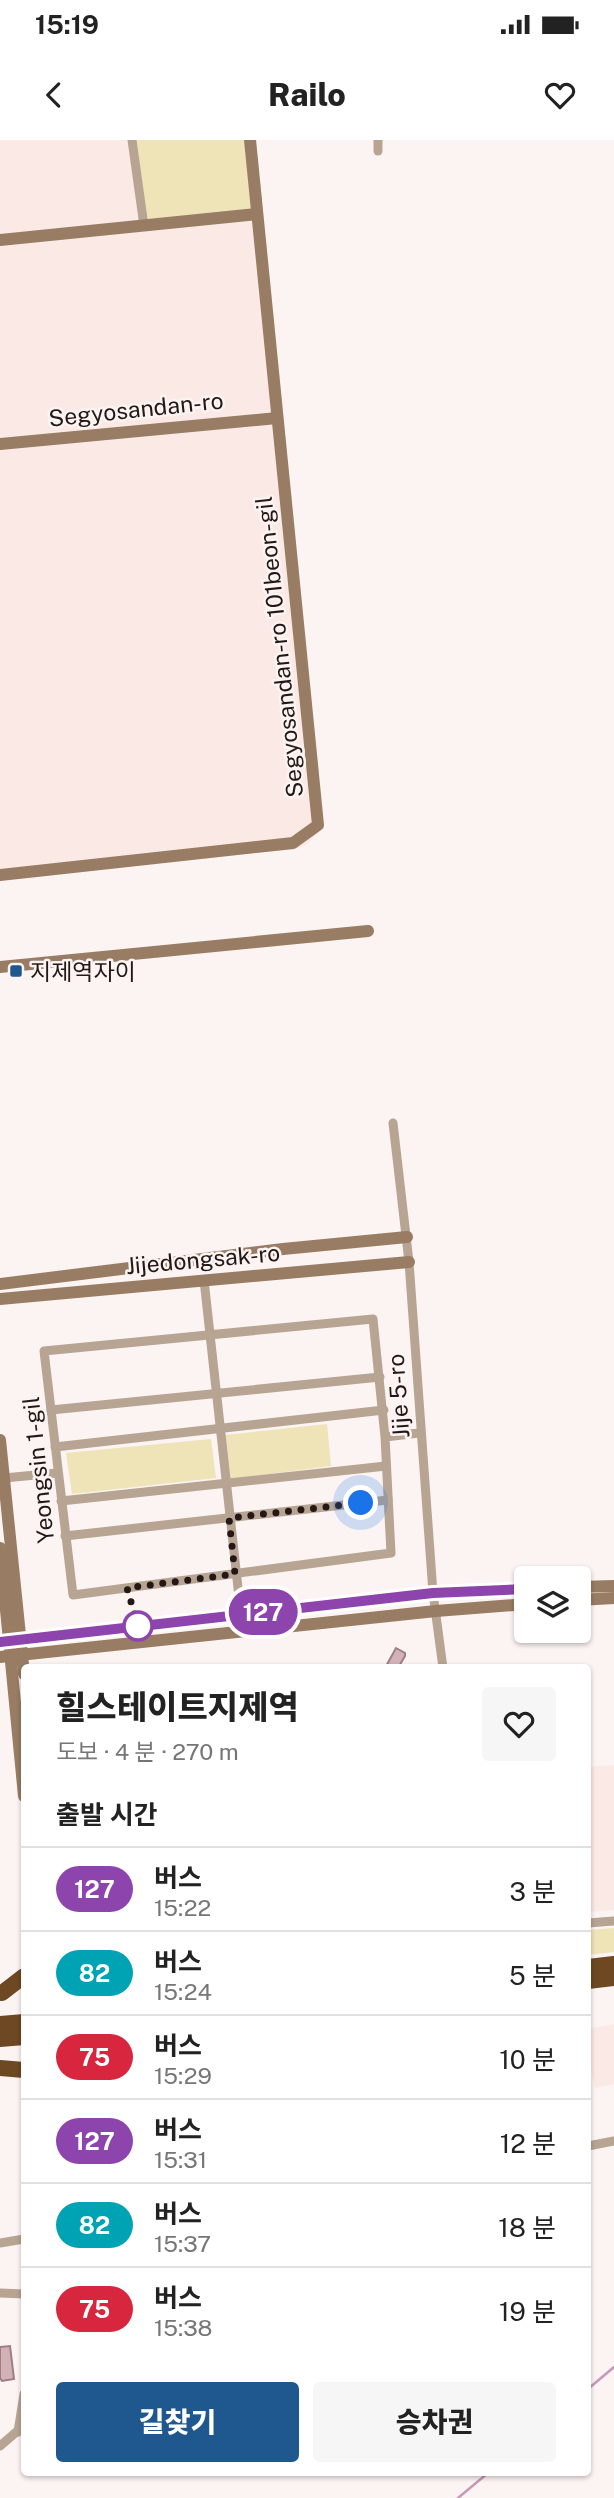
<!DOCTYPE html>
<html lang="ko">
<head>
<meta charset="utf-8">
<style>
  :root { --surface:#fff; --page:#f6f6f6; --text:#222; --muted:#767676; --line:#e0e0e0; --accent:#1e588f }
  body { margin:0; font-family:"Public Sans","Noto Sans KR",sans-serif; background:var(--page); color:var(--text); height:100vh; display:flex; flex-direction:column; font-size:26px; white-space:nowrap }
  * { box-sizing:border-box; margin:0 }
  p { font-size:23px; color:var(--muted) }
  .icon { flex:none; width:38px; height:38px; fill:none; stroke:currentColor; stroke-width:2; stroke-linecap:round; stroke-linejoin:round }
  .map { position:relative; flex:1; overflow:hidden }
  .drawer { position:absolute; left:21px; top:1524px; width:570px; height:812px; display:flex; flex-direction:column; background:var(--surface); border-radius:7px; box-shadow:0 2px 5px #0004 }
  .drawer>* { flex:none }
  .badge { padding:0 14px; border-radius:23px; font-size:24px; line-height:46px }
  .buttons { position:absolute; left:514px; top:1426px; display:grid; gap:14px }
  .buttons a { display:grid; place-items:center; width:77px; height:77px; border-radius:7px; background:var(--surface); box-shadow:0 2px 5px #0004; font-size:35px }
  .you { position:absolute; width:35px; height:35px; margin:-18px; border:5px solid #fff; border-radius:50%; background:#1a73e8; box-shadow:0 0 0 10px #1a73e833 }
  .map>.badge { position:absolute; translate:-50% -50%; box-shadow:0 0 0 4px #fff }
  h2 { padding:0 35px; font-size:26px; line-height:63px }
  .round { display:grid; place-items:center; flex:none; width:74px; height:74px; border-radius:7px; background:var(--page) }
  .headline { display:flex; align-items:center; justify-content:space-between; height:119px; padding:0 35px }
  h1 { font-size:33px; font-weight:800; line-height:52px }
  .primary-button { display:flex; gap:14px; margin-top:auto; padding:14px 35px }
  .primary-button a { flex:1; height:80px; border-radius:7px; background:var(--accent); color:#fff; font-size:28px; font-weight:800; line-height:80px; text-align:center }
  .primary-button a+a { background:var(--page); color:var(--text) }
  ul { padding:0; list-style:none }
  li { display:flex; align-items:center; gap:21px; height:84px; padding:0 35px; border-top:2px solid var(--line) }
  li div { flex:1 }
  li b { display:block; font-size:26px }
  li em { font-style:normal }
  li .badge { min-width:77px; font-weight:700; text-align:center }
  .status { display:flex; justify-content:space-between; align-items:center; height:49px; padding:0 35px; background:var(--surface); direction:ltr }
  .status svg { height:19px; fill:currentColor }
  header { display:flex; justify-content:space-between; align-items:center; height:91px; padding:0 35px; background:var(--surface); font-size:32px; font-weight:800 }
  .map>svg:first-child { display:block }
  .built { fill:#fbe9e5 }
  .green { fill:#efe3b8 }
  .lines { fill:none; stroke-linecap:round; stroke-linejoin:round }
  .stream { stroke:#c898ba; stroke-width:2.5 }
  .building { fill:#d3b2b7; stroke:#9e7e84; stroke-width:2 }
  .street { stroke:#b7a493; stroke-width:9 }
  .secondary { stroke:#987c63; stroke-width:12 }
  .highway { stroke:#6d4822; stroke-width:16 }
  .line-casing { stroke:#fff; stroke-width:16 }
  .line { stroke:#8e44ad; stroke-width:10 }
  .walk { stroke:#231815; stroke-width:7; stroke-dasharray:0 12.6 }
  .poi-dot { fill:#1e588f; stroke:#fbf4f2; stroke-width:2.5 }
  .stop-dot { fill:#fff; stroke:#8e44ad; stroke-width:3.5 }
  .labels { text-anchor:middle; dominant-baseline:central; stroke-width:5; stroke-linejoin:round; paint-order:stroke }
  .street-label { font-size:23px; fill:#231815; stroke:#fbf4f2 }
  .poi-label { font-size:23px; fill:#231815; stroke:#fbf4f2; text-anchor:start }
</style>
</head>
<body>
<div class="status"><b>15:19</b><svg viewBox="0 0 49 12"><path d="M0 12V9h3v3zM5 12V6h3v6zM10 12V3h3v9zM15 12V0h3v12zM26 1h20v11H26zM47 4h2v5h-2z"/></svg></div>
<header><svg class="icon" aria-label="back" viewBox="0 0 24 24"><path d="M15 5l-7 7 7 7"/></svg>Railo<svg class="icon" aria-label="heart" viewBox="0 0 24 24"><path d="M12 20l-8-8c-3-5 5-10 8-4 3-6 11-1 8 4z"/></svg></header>
<div class="map">
<svg width="614" height="2358" viewBox="0 0 614 2358">
  <rect width="100%" height="100%" fill="#fbf4f2"/>
  <g class="built">
    <path d="M0,0h256l67,680 -6,13 -9,11 -12,5 -296,28z"/>
    <path d="M614,1625v145l-26,2v-145z"/>
    <path d="M614,1884v60l-19,4 -7,-33v-26z"/>
  </g>
  <g class="green">
    <path d="M133,0h117l7,74 -113,12z"/>
    <path d="M327,1284l4,42 -101,13 -5,-44z"/>
    <path d="M211,1299l5,39 -144,16 -6,-41z"/>
    <path d="M614,1788v24l-26,3v-25z"/>
  </g>
  <g class="lines">
    <g class="stream">
      <path d="M588,2249l26,-22"/>
      <path d="M458,2358l30,-25"/>
    </g>
  </g>
  <g class="building">
    <path d="M396,1508l9,5v3l-7,12h-13z"/>
    <path d="M10,2206l4,33 -12,2 -2,-3v-31z"/>
  </g>
  <g class="lines">
    <g class="street">
      <path d="M132,0l12,86"/>
      <path d="M378,0v11"/>
      <path d="M393,983l16,139 24,331 10,75"/>
      <path d="M204,1140l37,335"/>
      <path d="M51,1270l329,-33"/>
      <path d="M385,1297l6,116 -318,42 -29,-244 329,-32 12,118 34,-4"/>
      <path d="M55,1307l329,-37"/>
      <path d="M4,1338l53,-5"/>
      <path d="M61,1361l325,-35"/>
      <path d="M65,1396l323,-36"/>
      <path d="M588,1783l26,-2"/>
      <path d="M588,2006l26,-5"/>
      <path d="M0,2103l24,-4"/>
      <path d="M0,2153l24,1"/>
      <path d="M18,2292l6,-38"/>
      <path d="M0,2306l21,-18"/>
    </g>
    <g class="secondary">
      <path d="M0,100l257,-26"/>
      <path d="M0,304l277,-26"/>
      <path d="M0,735l293,-32 25,-18 -68,-685"/>
      <path d="M0,827l368,-36"/>
      <path d="M0,1144l283,-35 124,-12"/>
      <path d="M0,1159l409,-37"/>
      <path d="M0,1300l24,234"/>
      <path d="M0,1408l24,248"/>
      <path d="M579,1447l35,-1"/>
      <path d="M579,1460l35,-2"/>
      <path d="M0,1502l433,-49 94,-4"/>
      <path d="M0,1517l436,-46 91,-7"/>
    </g>
    <g class="highway">
      <path d="M588,1827l26,-3"/>
      <path d="M588,1841l26,-3"/>
      <path d="M2,1853l22,-17"/>
      <path d="M0,1884l24,-2"/>
      <path d="M0,1899l24,-2"/>
      <path d="M0,1928l24,2"/>
    </g>
  </g>
  <g class="lines">
    <defs>
      <path id="line" d="M0,1502l433,-49 94,-4"/>
    </defs>
    <use href="#line" class="line-casing"/>
    <use href="#line" class="line"/>
    <path class="walk" d="M138,1486l-11,-38 108,-14 -6,-56 132,-15"/>
  </g>
  <rect class="poi-dot" x="9" y="824" width="14" height="14" rx="3.5"/>
  <circle class="stop-dot" cx="138" cy="1486" r="14"/>
  <g class="labels">
    <g class="street-label">
      <text transform="translate(136 269) rotate(-6)">Segyosandan-ro</text>
      <text transform="translate(279 507) rotate(-96)">Segyosandan-ro 101beon-gil</text>
      <text transform="translate(203 1119) rotate(-5)">Jijedongsak-ro</text>
      <text transform="translate(398 1256) rotate(-94)">Jije 5-ro</text>
      <text transform="translate(38 1330) rotate(-96)">Yeongsin 1-gil</text>
    </g>
    <g class="poi-label">
      <text x="30" y="831">지제역자이</text>
    </g>
  </g>
</svg>
<div class="buttons">
<a><svg class="icon" aria-label="layers" viewBox="0 0 24 24"><path d="M12 4l9 5-9 5-9-5zM3 14l9 5 9-5"/></svg></a>
</div>
<div class="you" style="left:361px;top:1363px"></div>
<b class="badge" style="left:263px;top:1472px;background:#8e44ad;color:#fff">127</b>
<section class="drawer">
<div class="headline"><div><h1>힐스테이트지제역</h1><p>도보 · 4 분 · 270 m</p></div><a class="round"><svg class="icon" aria-label="heart" viewBox="0 0 24 24"><path d="M12 20l-8-8c-3-5 5-10 8-4 3-6 11-1 8 4z"/></svg></a></div>
<h2>출발 시간</h2>
<ul>
<li><span class="badge" style="background:#8e44ad;color:#fff">127</span><div><b>버스</b><p>15:22</p></div><em>3 분</em></li>
<li><span class="badge" style="background:#00a3b4;color:#fff">82</span><div><b>버스</b><p>15:24</p></div><em>5 분</em></li>
<li><span class="badge" style="background:#d7263d;color:#fff">75</span><div><b>버스</b><p>15:29</p></div><em>10 분</em></li>
<li><span class="badge" style="background:#8e44ad;color:#fff">127</span><div><b>버스</b><p>15:31</p></div><em>12 분</em></li>
<li><span class="badge" style="background:#00a3b4;color:#fff">82</span><div><b>버스</b><p>15:37</p></div><em>18 분</em></li>
<li><span class="badge" style="background:#d7263d;color:#fff">75</span><div><b>버스</b><p>15:38</p></div><em>19 분</em></li>
</ul>
<div class="primary-button"><a>길찾기</a><a>승차권</a></div>
</section>
</div>
</body>
</html>
